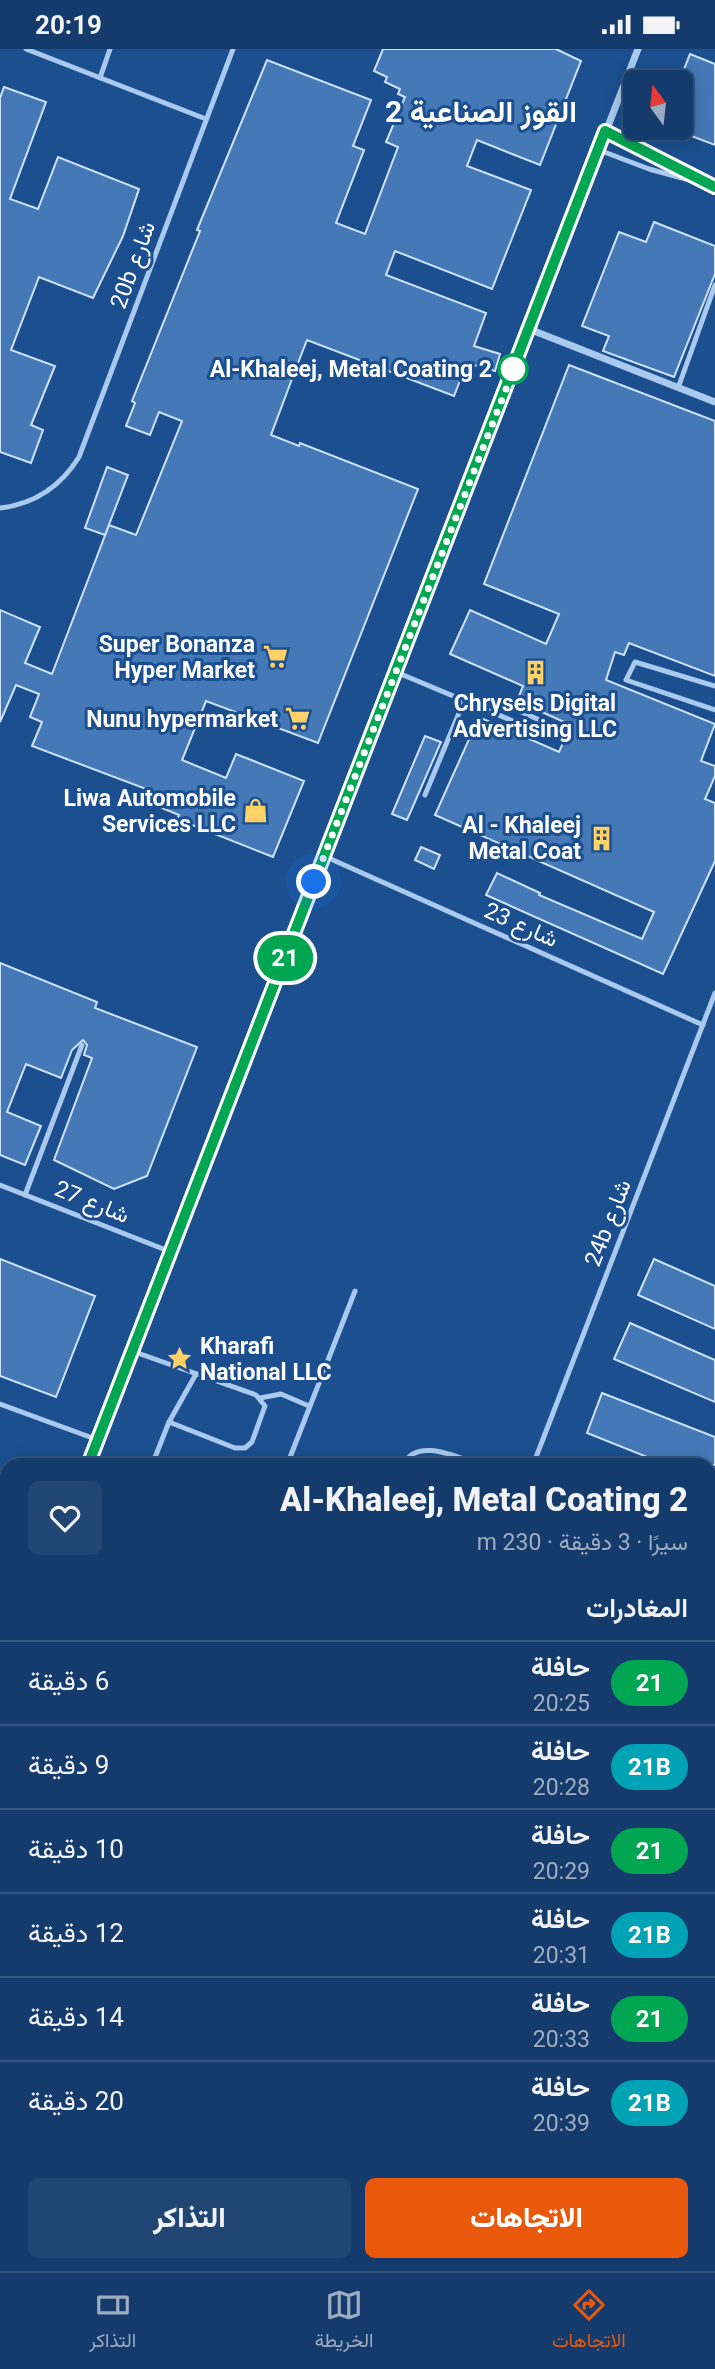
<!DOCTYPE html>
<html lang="ar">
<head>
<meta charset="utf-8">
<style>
  :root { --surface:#143b6b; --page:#214673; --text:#f1f3f6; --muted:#9dadc1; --line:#33557e; --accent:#ea580c }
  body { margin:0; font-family:Roboto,Vazirmatn,sans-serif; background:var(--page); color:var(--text); direction:rtl; height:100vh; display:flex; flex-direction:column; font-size:26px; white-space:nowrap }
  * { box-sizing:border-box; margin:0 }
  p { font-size:23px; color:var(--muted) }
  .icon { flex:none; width:38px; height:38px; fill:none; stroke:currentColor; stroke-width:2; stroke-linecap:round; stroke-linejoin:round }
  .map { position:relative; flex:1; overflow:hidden; direction:ltr }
  .details { position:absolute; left:0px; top:1409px; width:716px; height:814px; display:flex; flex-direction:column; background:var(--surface); border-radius:21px 21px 0 0; box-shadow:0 4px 18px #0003,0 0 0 2px var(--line); direction:rtl }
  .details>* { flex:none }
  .badge { padding:0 14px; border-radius:23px; font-size:24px; line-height:46px }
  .needle { width:46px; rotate:345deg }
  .tools { position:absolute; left:623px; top:21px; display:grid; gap:14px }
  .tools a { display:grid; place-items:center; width:70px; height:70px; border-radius:10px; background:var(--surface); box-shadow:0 4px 18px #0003,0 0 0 2px var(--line); font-size:35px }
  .you { position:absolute; width:35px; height:35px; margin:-18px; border:5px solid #fff; border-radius:50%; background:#1a73e8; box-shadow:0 0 0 10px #1a73e833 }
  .map>.badge { position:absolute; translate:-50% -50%; box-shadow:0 0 0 4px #fff }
  h2 { padding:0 28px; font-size:26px; line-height:63px }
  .round { display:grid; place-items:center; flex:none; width:74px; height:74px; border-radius:10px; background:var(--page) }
  .headline { display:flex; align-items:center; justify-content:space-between; height:119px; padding:0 28px }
  h1 { font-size:33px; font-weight:800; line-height:52px }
  .primary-button { display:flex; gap:14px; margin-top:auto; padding:14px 28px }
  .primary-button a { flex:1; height:80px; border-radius:10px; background:var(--accent); color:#fff; font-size:28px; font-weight:800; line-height:80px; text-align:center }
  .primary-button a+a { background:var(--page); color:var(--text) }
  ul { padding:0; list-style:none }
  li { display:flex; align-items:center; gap:21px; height:84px; padding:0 28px; border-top:2px solid var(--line) }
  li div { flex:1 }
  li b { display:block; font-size:26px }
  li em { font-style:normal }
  li .badge { min-width:77px; font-weight:700; text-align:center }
  .status { display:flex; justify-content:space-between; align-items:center; height:49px; padding:0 35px; background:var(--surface); direction:ltr }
  .status svg { height:19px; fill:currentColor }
  .tab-bar { display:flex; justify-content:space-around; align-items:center; height:98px; border-top:2px solid var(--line); background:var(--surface); font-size:19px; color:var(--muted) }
  .tab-bar a { display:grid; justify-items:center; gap:4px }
  .tab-bar .current { color:var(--accent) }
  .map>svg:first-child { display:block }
  .building { fill:#4478b7; stroke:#cfe3fa; stroke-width:2 }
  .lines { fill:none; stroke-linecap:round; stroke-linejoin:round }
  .service { stroke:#a9c9ee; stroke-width:5 }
  .minor { stroke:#a9c9ee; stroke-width:7 }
  .tertiary { stroke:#a9c9ee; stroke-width:12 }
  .line-casing { stroke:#fff; stroke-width:16 }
  .line { stroke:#00a651; stroke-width:10 }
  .walk { stroke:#fff; stroke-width:7; stroke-dasharray:0 12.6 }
  .stop-dot { fill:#fff; stroke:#00a651; stroke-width:3.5 }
  .labels { text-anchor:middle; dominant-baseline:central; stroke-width:6; stroke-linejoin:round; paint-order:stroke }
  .street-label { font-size:23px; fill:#fff; stroke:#1b4f8f }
  .stop-label { font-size:23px; font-weight:bold; fill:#fff; stroke:#1b4f8f; text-anchor:end }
  .poi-label { font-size:23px; font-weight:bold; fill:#fff; stroke:#1b4f8f; text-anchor:end }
  .district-label { font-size:30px; font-weight:bold; fill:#fff; stroke:#1b4f8f }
</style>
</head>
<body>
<div class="status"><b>20:19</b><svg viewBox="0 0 49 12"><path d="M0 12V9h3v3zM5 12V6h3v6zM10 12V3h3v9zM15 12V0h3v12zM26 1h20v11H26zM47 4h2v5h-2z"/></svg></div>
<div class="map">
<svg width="715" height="2222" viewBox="0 0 715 2222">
  <rect width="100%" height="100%" fill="#1b4f8f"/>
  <g class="building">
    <path d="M383,0h173l25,12 -41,104 -63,-25 -10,26 64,24 -39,99 -97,-38 -9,24 100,38 -12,33 26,8 -5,17 -28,-8 -13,33 -147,-56 -9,23 -27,72 28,11 1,-3 118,46 -100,254 -112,-42 -24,59 44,18 10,-24 68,27 -31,76 -96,-38 2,-4 -34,-14 4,-11 -117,-44 10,-24 -12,-5 9,-23 -23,-9 -16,37v-112l40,17 -15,36 27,11 57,-149 27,10 46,-114 -23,-9 -9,23 -24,-9 9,-23 -3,-2 68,-170 -3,-1 70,-170 104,40 -18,46 11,4 -28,73 29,11 33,-87 -12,-5 19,-45 -7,-3 2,-5 -15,-7 2,-5 -13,-6z"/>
    <path d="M690,5l25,10v81l-34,-13v-55z"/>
    <path d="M4,38l42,15 -36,97 28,10 20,-52 81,32 -16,47 -30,62 -54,-21 -28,73 44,16 -24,59 12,5 -12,33 -31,-11v-354z"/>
    <path d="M654,173l61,24v28l-41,103 -71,-26 6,-15 -27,-10 37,-94 27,10z"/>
    <path d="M569,316l146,56v255l-86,-33 -5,12 -9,-3 -9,28 109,44 -14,37 14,5v10l-10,23 10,4v58l-52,113 -177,-79 11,-22 43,20 -1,2 103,44 12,-27 -219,-97 44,-98 80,35 12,-27 -54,-24 6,-15 -73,-32 20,-44 76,34 13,-30 -75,-30z"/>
    <path d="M107,418l21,8 -23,60 -20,-7z"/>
    <path d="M425,687l16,6 -34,78 -15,-6z"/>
    <path d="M421,798l19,8 -6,14 -19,-9z"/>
    <path d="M0,914l97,39 -2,6 102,39 -50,129 -33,13 -60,-29 38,-102 -8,-3 3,-10 -4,-5 -11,10 -11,28 -35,-14 -19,48 34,14 -16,39 -25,-10z"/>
    <path d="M0,1210l95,37 -39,101 -56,-21z"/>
    <path d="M654,1210l61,27v43l-77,-34z"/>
    <path d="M630,1274l85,37v42l-101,-43z"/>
    <path d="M602,1344l113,44v28h-48l-80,-32z"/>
  </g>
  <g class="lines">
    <g class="service">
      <path d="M26,0l180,70"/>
      <path d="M100,29l10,-29"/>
      <path d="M605,82l51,23 42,25"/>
      <path d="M599,101l50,19 66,18"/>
      <path d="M678,339l37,-103"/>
      <path d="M0,459c35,-4 61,-22 79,-51l154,-408"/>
      <path d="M396,623l143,60"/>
      <path d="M715,637l-80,-24 -9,18 89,30"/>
      <path d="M469,654l23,-4 52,23"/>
      <path d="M425,746l39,-94"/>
      <path d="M324,807l379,169"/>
      <path d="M0,1136l171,67"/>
      <path d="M25,1146l57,-150"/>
      <path d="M132,1302l124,44 9,11 -13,36 -7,6h-10l-66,-26"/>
      <path d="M260,1349l21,-4 28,12"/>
      <path d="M0,1355l98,36"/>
      <path d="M152,1416l17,-43 27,-48"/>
      <path d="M287,1416l68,-174"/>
      <path d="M403,1416c14,-29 55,-7 78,0"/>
      <path d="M533,1416l182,-472"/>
      <path d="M709,2081l6,3"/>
      <path d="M271,2216l16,6"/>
      <path d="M219,2222l2,-6"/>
    </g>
    <g class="minor">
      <path d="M529,280l186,73"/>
      <path d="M88,1416l550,-1416"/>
      <path d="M0,1645l7,-19"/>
    </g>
    <path class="tertiary" d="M709,2213l6,-16"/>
  </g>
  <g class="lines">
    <defs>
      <path id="line" d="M88,1416l517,-1334 110,56"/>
    </defs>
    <use href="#line" class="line-casing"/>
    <use href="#line" class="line"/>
    <path class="walk" d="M314,833l201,-516 -2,3"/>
  </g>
  <defs>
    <symbol id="supermarket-bare" viewBox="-9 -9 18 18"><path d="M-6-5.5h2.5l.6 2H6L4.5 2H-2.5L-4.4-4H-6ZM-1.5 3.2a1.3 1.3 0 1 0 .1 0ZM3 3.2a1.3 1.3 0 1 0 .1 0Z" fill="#ffd166" stroke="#1b4f8f" stroke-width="2.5" paint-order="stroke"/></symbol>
    <symbol id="building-bare" viewBox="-9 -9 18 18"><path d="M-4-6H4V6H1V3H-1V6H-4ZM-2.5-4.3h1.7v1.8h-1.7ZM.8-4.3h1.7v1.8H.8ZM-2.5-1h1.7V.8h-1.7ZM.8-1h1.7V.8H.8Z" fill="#ffd166" stroke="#1b4f8f" stroke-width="2.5" paint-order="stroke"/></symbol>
    <symbol id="shop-bare" viewBox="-9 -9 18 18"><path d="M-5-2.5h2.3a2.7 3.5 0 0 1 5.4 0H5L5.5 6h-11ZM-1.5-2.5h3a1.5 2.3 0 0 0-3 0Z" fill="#ffd166" stroke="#1b4f8f" stroke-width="2.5" paint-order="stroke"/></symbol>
    <symbol id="sight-bare" viewBox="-9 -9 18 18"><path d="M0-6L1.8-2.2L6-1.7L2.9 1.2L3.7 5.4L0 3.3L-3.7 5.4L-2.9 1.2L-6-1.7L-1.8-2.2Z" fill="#ffd166" stroke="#1b4f8f" stroke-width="2.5" paint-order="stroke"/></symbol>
  </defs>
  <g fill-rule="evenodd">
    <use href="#supermarket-bare" x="258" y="590" width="35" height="35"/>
    <use href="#building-bare" x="518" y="606" width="35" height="35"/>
    <use href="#supermarket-bare" x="280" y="652" width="35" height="35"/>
    <use href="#shop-bare" x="238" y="744" width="35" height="35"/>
    <use href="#building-bare" x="584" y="772" width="35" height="35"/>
    <use href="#sight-bare" x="162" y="1292" width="35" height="35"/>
  </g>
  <circle class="stop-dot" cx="513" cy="320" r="14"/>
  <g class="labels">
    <g class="street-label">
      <text transform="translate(133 216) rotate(-70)">20b شارع</text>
      <text transform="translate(521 876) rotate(24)">شارع 23</text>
      <text transform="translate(92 1153) rotate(22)">شارع 27</text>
      <text transform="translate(608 1174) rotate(-69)">24b شارع</text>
    </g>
    <g class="stop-label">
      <text x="492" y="320">Al-Khaleej, Metal Coating 2</text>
    </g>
    <g class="poi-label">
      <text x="255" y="595">Super Bonanza<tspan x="255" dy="26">Hyper Market</tspan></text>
      <text x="535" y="654" text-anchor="middle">Chrysels Digital<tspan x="535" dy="26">Advertising LLC</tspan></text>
      <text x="278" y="670">Nunu hypermarket</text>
      <text x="236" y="749">Liwa Automobile<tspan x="236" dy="26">Services LLC</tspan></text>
      <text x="581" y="776">Al - Khaleej<tspan x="581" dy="26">Metal Coat</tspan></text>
      <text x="200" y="1297" text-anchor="start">Kharafi<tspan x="200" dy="26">National LLC</tspan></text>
    </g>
    <g class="district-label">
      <text x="481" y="62">القوز الصناعية 2</text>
    </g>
  </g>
</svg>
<div class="tools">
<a><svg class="needle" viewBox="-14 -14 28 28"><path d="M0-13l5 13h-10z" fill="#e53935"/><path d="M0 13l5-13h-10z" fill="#9dadc1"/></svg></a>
</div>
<div class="you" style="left:314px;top:833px"></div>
<b class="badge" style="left:285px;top:909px;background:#00a651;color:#fff">21</b>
<section class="details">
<div class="headline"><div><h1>Al-Khaleej, Metal Coating 2</h1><p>سيرًا · 3 دقيقة · 230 m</p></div><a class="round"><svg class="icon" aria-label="heart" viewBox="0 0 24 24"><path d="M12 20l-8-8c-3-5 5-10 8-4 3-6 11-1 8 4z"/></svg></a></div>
<h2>المغادرات</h2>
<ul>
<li><span class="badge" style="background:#00a651;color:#fff">21</span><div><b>حافلة</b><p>20:25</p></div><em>6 دقيقة</em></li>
<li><span class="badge" style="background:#00a3b4;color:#fff">21B</span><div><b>حافلة</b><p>20:28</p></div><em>9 دقيقة</em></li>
<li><span class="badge" style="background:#00a651;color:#fff">21</span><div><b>حافلة</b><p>20:29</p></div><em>10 دقيقة</em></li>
<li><span class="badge" style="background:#00a3b4;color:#fff">21B</span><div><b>حافلة</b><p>20:31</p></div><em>12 دقيقة</em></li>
<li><span class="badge" style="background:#00a651;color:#fff">21</span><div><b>حافلة</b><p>20:33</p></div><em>14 دقيقة</em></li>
<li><span class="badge" style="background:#00a3b4;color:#fff">21B</span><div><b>حافلة</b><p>20:39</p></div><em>20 دقيقة</em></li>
</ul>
<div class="primary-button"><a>الاتجاهات</a><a>التذاكر</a></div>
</section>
</div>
<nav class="tab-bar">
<a class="current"><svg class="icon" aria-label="directions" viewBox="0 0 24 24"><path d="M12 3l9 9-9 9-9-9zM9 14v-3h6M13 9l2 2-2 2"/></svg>الاتجاهات</a>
<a><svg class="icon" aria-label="map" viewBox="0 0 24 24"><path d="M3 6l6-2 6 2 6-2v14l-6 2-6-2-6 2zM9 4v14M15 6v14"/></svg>الخريطة</a>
<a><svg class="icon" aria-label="tickets" viewBox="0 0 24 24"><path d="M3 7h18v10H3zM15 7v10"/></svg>التذاكر</a>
</nav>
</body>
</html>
